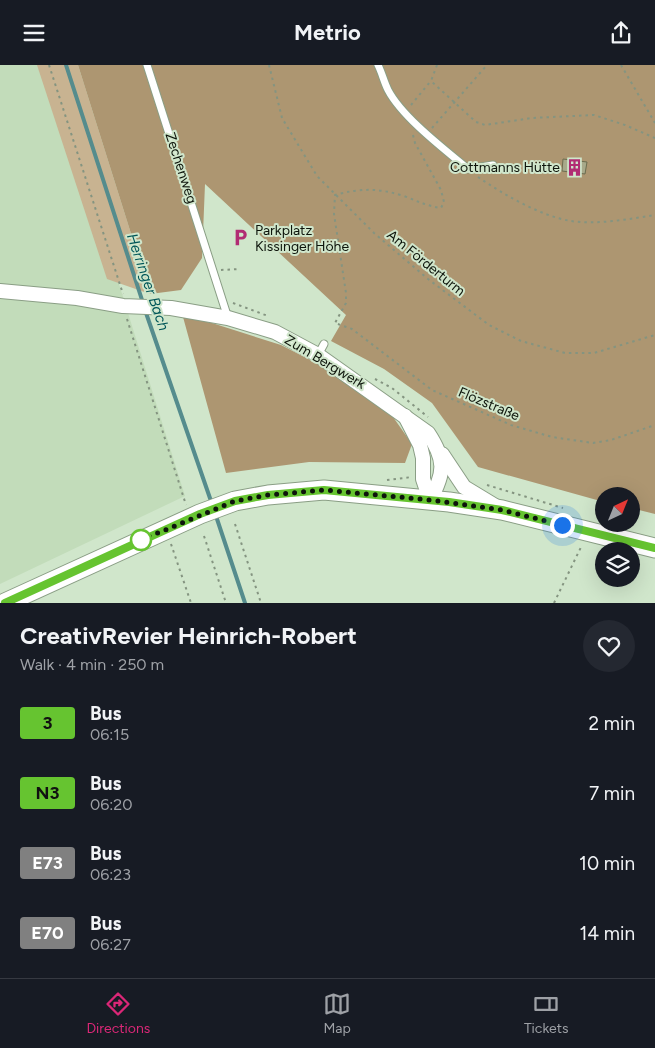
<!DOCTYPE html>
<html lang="en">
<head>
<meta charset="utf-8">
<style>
  :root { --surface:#171b24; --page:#242831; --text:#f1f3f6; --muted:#9ea1a6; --line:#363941; --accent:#db2777 }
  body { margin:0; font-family:Figtree,sans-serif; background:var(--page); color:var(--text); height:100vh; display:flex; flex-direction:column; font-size:19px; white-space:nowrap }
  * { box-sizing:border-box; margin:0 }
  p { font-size:16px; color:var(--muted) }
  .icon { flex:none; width:28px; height:28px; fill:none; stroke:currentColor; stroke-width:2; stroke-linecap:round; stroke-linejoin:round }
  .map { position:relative; height:538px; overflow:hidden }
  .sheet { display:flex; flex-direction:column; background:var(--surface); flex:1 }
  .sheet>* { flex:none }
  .badge { padding:0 10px; border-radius:4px; font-size:18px; line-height:32px }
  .needle { width:32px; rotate:43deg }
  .buttons { position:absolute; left:595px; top:422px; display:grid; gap:10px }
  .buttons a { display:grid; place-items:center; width:45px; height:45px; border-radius:50%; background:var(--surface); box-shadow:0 5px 20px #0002; font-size:25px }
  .you { position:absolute; width:25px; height:25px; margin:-12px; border:4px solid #fff; border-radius:50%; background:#1a73e8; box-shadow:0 0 0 8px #1a73e833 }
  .map>.badge { position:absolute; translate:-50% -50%; box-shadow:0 0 0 2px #fff }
  .round { display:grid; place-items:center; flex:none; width:52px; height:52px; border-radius:26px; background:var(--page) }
  .headline { display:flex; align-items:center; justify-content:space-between; height:85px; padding:0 20px }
  h1 { font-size:24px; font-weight:700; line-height:38px }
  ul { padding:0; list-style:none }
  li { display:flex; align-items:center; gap:15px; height:70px; padding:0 20px }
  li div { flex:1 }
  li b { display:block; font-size:19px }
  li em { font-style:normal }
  li .badge { min-width:55px; font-weight:700; text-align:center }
  header { display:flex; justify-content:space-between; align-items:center; height:65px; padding:0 20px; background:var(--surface); font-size:22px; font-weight:700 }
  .tab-bar { display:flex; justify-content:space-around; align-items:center; height:70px; border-top:1px solid var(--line); background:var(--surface); font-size:14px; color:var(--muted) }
  .tab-bar a { display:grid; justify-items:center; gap:2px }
  .tab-bar .current { color:var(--accent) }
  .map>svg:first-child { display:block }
  .built { fill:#c2dcba }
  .green { fill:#c8b391 }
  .forest { fill:#ad9671 }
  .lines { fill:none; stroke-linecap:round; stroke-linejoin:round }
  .stream { stroke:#558c8d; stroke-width:4 }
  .building { fill:#a8a98a; stroke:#6b6c4f }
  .service-casing { stroke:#8a9e85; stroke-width:9 }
  .minor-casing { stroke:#8a9e85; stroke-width:16 }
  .secondary-casing { stroke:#8a9e85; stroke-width:21 }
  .path { stroke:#849480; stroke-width:2; stroke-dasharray:2.5 4; stroke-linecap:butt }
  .service { stroke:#fff; stroke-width:7 }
  .minor { stroke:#fff; stroke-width:14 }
  .secondary { stroke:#fff; stroke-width:19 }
  .line-casing { stroke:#fff; stroke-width:11 }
  .line { stroke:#66c430; stroke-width:8 }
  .walk { stroke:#0d140b; stroke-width:5; stroke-dasharray:0 9 }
  .stop-dot { fill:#fff; stroke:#66c430; stroke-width:2.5 }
  .labels { text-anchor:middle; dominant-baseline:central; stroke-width:4; stroke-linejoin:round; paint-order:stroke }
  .poi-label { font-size:14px; fill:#0d140b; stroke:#d0e6cb; text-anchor:end }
  .street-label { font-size:14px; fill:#0d140b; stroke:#d0e6cb }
  .water-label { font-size:15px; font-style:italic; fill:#005658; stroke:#d0e6cb }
</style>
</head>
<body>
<header><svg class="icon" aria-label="menu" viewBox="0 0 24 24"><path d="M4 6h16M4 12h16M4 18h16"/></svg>Metrio<svg class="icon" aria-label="share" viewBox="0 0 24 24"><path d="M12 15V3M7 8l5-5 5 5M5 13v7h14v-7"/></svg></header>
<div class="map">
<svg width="655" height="538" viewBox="0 0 655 538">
  <rect width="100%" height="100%" fill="#d0e6cb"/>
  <path class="built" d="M0,0h62l42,171 81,260 -185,88z"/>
  <path class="green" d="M37,0h41l72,229 -43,-15z"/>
  <g class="forest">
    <path d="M78,0h577v449l-24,-6v-12h-27v6l-126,-35 -46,-64 -48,-34 -53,-28 15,-26 -141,-131 -3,74 -21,32 -31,4z"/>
    <path d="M183,252l29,6 69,22 41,21 71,51 19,27 -7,19 -96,-1 -83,11z"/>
  </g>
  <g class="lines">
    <g class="stream">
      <path d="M66,0l77,238"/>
      <path d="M145,245l67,194"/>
      <path d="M215,448l30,90"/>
    </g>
  </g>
  <path class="building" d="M563,94l24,3 -2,12 -23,-3z"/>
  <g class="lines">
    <defs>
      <g id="service">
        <path d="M147,0l81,253"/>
        <path d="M378,0c4,8 6,17 10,25 14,27 56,59 80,79l25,-4"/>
        <path d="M318,290l6,-11"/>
      </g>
      <g id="minor">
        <path d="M0,226l77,7 46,8 48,2 57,10 47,14 43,23 110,78c18,27 17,40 2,67"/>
        <path d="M405,351l15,29 3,13v21l7,21"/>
        <path d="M442,389l22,33 33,20"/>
      </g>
      <path id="secondary" d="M5,538l195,-89 35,-13 33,-6 56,-5 125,12 53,8 153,38"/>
    </defs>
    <use href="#service" class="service-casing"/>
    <use href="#minor" class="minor-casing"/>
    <use href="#secondary" class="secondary-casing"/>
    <g class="path">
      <path d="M49,0l74,229"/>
      <path d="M269,0l13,53 35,58 57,57 54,46 61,46 32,16 44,12h29l61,-18"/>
      <path d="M437,0l-6,16 45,41 9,3 47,-7 62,-3 31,10 30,13"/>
      <path d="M621,0l34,58"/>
      <path d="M411,40l19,-23"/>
      <path d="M432,63l55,-63"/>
      <path d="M413,70l2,8 26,47 3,12 -3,6c-14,-2 -24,-7 -37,-12 -25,-8 -44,-8 -69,-1l-1,19 12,79v10l-11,20 17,6 80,61 79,35 41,12 41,6 18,-3 44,-15"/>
      <path d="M478,112c25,17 62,39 93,44 26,4 59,-2 84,-6"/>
      <path d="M221,205l18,-1"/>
      <path d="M233,238l35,13"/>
      <path d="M127,254l59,186"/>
      <path d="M375,314l17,9 36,29"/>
      <path d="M387,415l25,-3"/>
      <path d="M487,420l76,23"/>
      <path d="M235,459l26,79"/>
      <path d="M204,471l22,67"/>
      <path d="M171,479l20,59"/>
      <path d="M554,538l28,-58"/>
    </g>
    <use href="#service" class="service"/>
    <use href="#minor" class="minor"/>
    <use href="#secondary" class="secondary"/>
  </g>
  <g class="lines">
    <defs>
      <path id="line" d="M5,538l195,-89 35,-13 33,-6 56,-5 125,12 53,8 153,38"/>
    </defs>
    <use href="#line" class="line-casing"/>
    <use href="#line" class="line"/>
    <path class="walk" d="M141,475l94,-39 33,-6 56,-5 106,10 72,10 60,15"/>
  </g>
  <defs>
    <symbol id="building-bare" viewBox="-9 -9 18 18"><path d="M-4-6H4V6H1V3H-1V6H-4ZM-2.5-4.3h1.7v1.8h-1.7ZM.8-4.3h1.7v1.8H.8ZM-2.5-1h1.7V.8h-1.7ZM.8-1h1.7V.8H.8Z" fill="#b12c73" stroke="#d0e6cb" stroke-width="2.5" paint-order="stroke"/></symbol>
    <symbol id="parking-bare" viewBox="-9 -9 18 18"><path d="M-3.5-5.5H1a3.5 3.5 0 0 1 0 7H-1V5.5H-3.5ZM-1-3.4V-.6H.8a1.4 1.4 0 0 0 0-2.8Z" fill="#b12c73" stroke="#d0e6cb" stroke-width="2.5" paint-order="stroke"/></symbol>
  </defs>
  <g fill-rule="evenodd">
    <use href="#building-bare" x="562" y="90" width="25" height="25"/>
    <use href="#parking-bare" x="228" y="160" width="25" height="25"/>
  </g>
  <circle class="stop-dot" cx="141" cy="475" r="10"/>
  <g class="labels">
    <g class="poi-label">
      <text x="560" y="102">Cottmanns Hütte</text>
      <text x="255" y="165" text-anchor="start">Parkplatz<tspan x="255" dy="16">Kissinger Höhe</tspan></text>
    </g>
    <g class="street-label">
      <text transform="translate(181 103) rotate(72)">Zechenweg</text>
      <text transform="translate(426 198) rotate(39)">Am Förderturm</text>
      <text transform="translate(325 297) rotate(31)">Zum Bergwerk</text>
      <text transform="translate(489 339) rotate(23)">Flözstraße</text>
    </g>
    <g class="water-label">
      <text transform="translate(148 217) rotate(71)">Herringer Bach</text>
    </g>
  </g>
</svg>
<div class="buttons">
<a><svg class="needle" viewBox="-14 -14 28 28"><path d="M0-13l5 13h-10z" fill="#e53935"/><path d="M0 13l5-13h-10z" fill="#9ea1a6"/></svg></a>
<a><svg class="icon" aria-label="layers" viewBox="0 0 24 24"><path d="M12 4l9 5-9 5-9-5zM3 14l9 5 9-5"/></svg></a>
</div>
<div class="you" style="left:562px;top:460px"></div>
</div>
<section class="sheet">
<div class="headline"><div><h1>CreativRevier Heinrich-Robert</h1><p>Walk · 4 min · 250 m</p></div><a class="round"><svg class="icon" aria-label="heart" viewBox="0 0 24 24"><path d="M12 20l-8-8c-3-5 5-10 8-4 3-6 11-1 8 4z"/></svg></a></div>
<ul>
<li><span class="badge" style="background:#66c430;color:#111">3</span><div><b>Bus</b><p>06:15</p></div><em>2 min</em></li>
<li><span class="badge" style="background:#66c430;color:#111">N3</span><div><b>Bus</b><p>06:20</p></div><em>7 min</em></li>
<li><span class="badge" style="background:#808080;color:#fff">E73</span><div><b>Bus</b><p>06:23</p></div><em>10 min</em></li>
<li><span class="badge" style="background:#808080;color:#fff">E70</span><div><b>Bus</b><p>06:27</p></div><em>14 min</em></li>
</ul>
</section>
<nav class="tab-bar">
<a class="current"><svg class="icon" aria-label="directions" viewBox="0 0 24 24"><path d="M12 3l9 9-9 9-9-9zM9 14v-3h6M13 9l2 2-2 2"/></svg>Directions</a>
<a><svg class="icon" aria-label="map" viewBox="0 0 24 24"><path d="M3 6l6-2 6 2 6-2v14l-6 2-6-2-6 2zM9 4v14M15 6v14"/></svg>Map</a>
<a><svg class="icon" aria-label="tickets" viewBox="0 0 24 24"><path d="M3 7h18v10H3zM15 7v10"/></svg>Tickets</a>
</nav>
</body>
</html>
